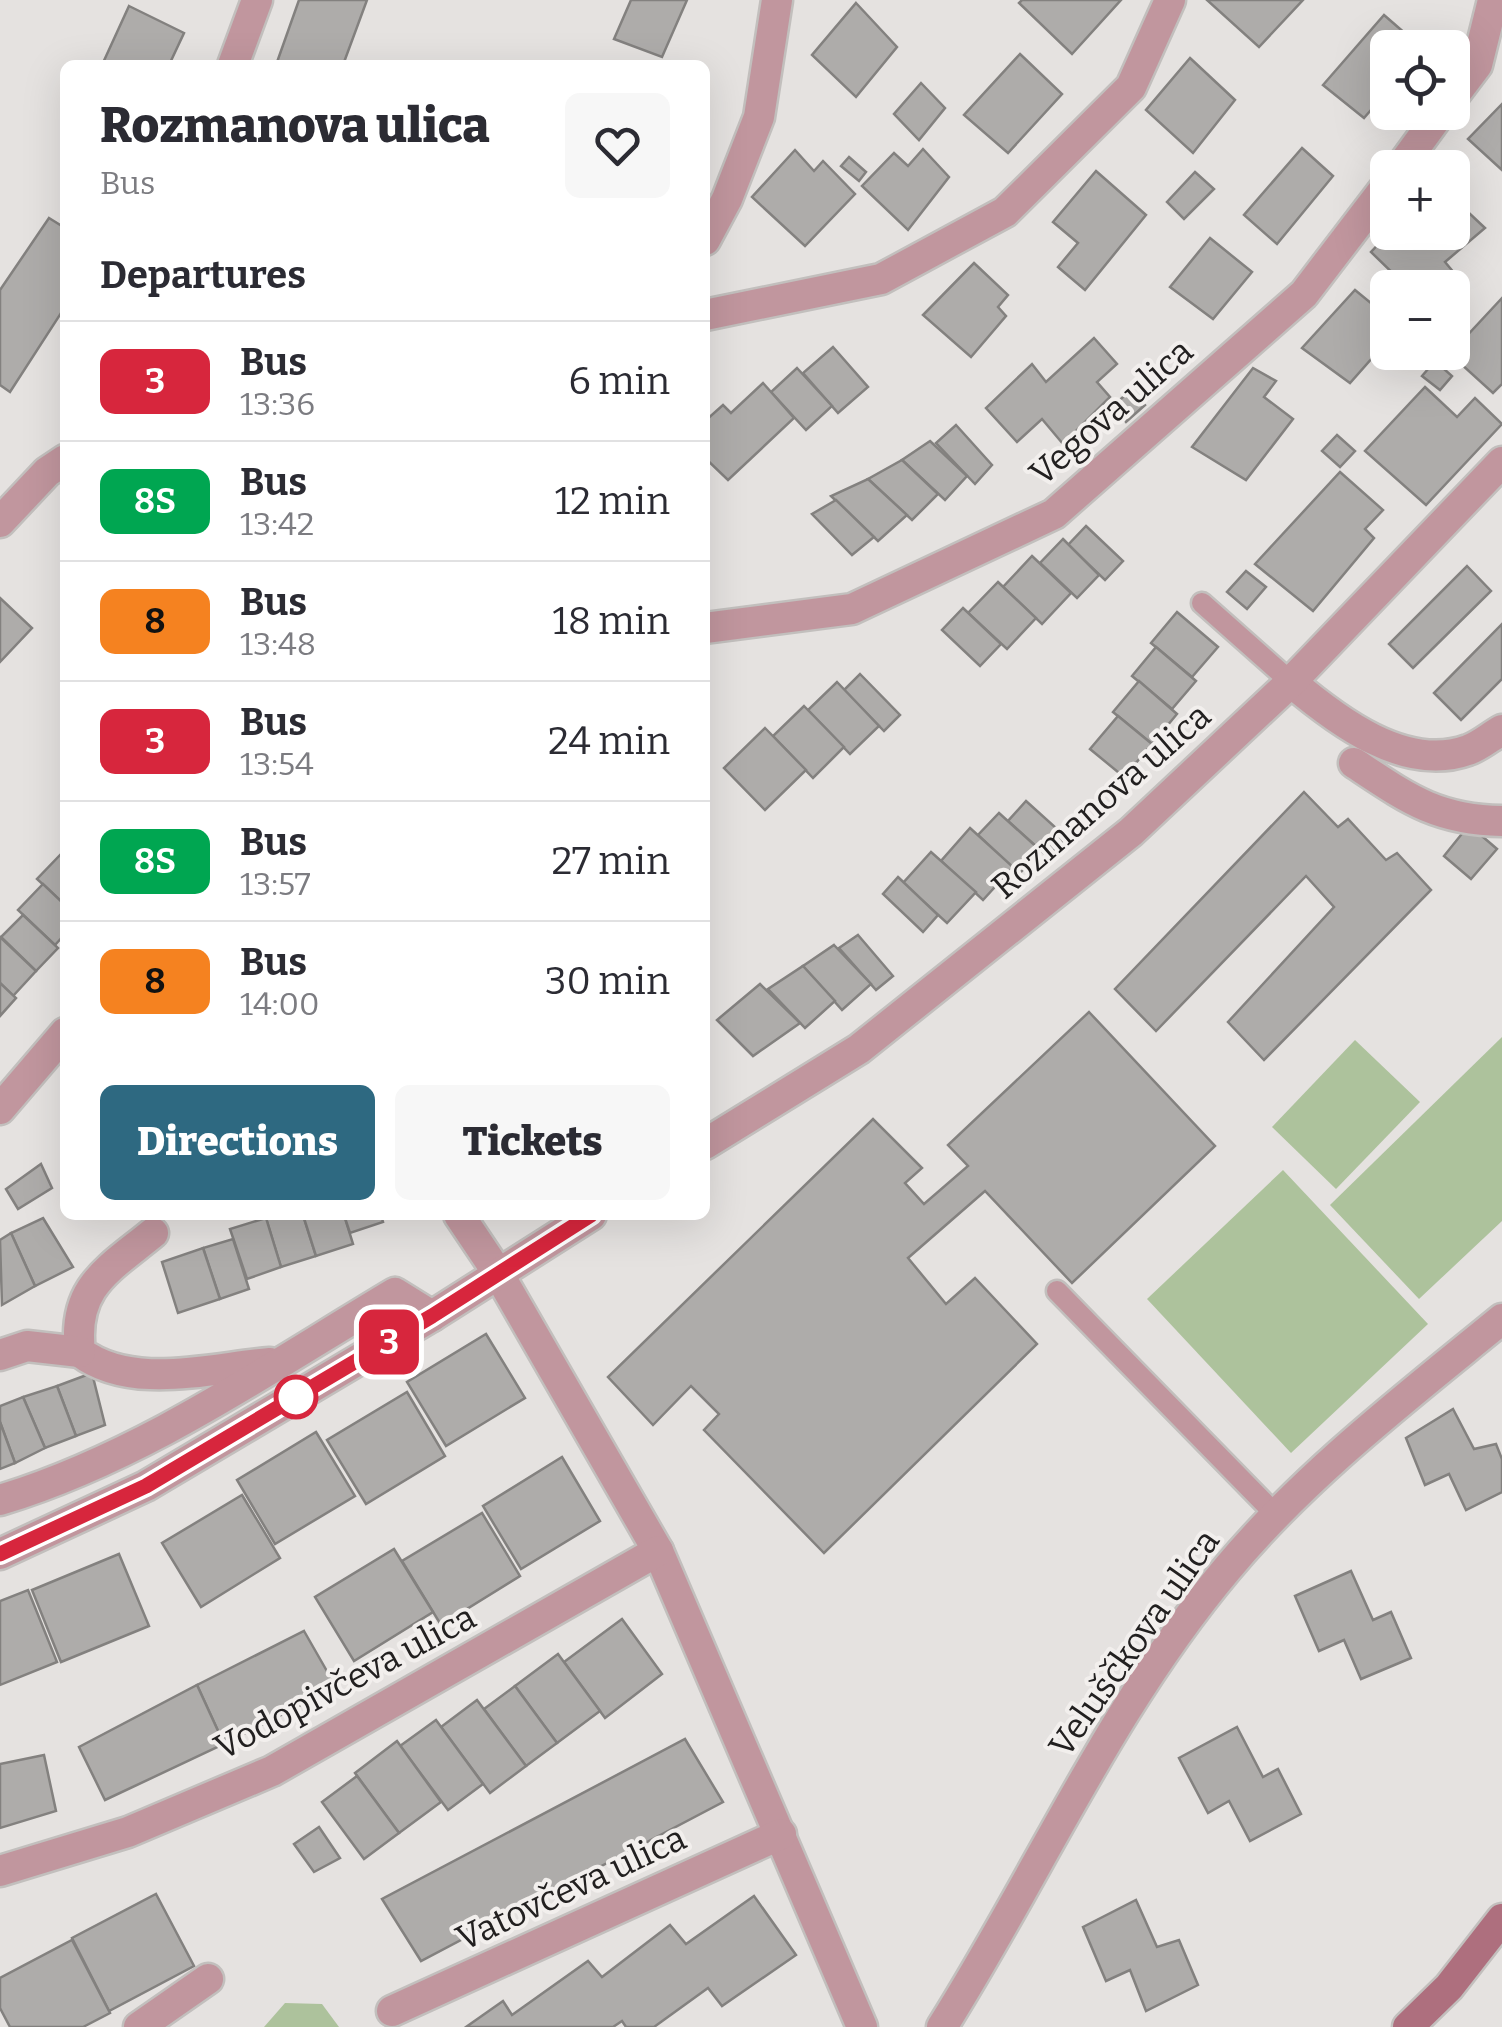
<!DOCTYPE html>
<html lang="en">
<head>
<meta charset="utf-8">
<style>
  :root { --surface:#fff; --page:#f7f7f7; --text:#2b2b33; --muted:#7c7c81; --line:#e1e1e2; --accent:#2e6981 }
  body { margin:0; font-family:Bitter,serif; background:var(--page); color:var(--text); height:100vh; display:flex; flex-direction:column; font-size:38px; white-space:nowrap }
  * { box-sizing:border-box; margin:0 }
  p { font-size:32px; color:var(--muted) }
  .icon { flex:none; width:55px; height:55px; fill:none; stroke:currentColor; stroke-width:2; stroke-linecap:round; stroke-linejoin:round }
  .map { position:relative; flex:1; overflow:hidden }
  .sheet { position:absolute; left:60px; top:60px; width:650px; height:1160px; display:flex; flex-direction:column; background:var(--surface); border-radius:15px; box-shadow:0 10px 40px #0002 }
  .sheet>* { flex:none }
  .badge { padding:0 20px; border-radius:15px; font-size:35px; line-height:65px }
  .fabs { position:absolute; left:1370px; top:30px; display:grid; gap:20px }
  .fabs a { display:grid; place-items:center; width:100px; height:100px; border-radius:15px; background:var(--surface); box-shadow:0 10px 40px #0002; font-size:50px }
  .map>.badge { position:absolute; translate:-50% -50%; box-shadow:0 0 0 5px #fff }
  h2 { padding:0 40px; font-size:38px; line-height:90px }
  .round { display:grid; place-items:center; flex:none; width:105px; height:105px; border-radius:15px; background:var(--page) }
  .summary { display:flex; align-items:center; justify-content:space-between; height:170px; padding:0 40px }
  h1 { font-size:48px; font-weight:800; line-height:75px }
  .primary-button { display:flex; gap:20px; margin-top:auto; padding:20px 40px }
  .primary-button a { flex:1; height:115px; border-radius:15px; background:var(--accent); color:#fff; font-size:40px; font-weight:800; line-height:115px; text-align:center }
  .primary-button a+a { background:var(--page); color:var(--text) }
  ul { padding:0; list-style:none }
  li { display:flex; align-items:center; gap:30px; height:120px; padding:0 40px; border-top:2px solid var(--line) }
  li div { flex:1 }
  li b { display:block; font-size:38px }
  li em { font-style:normal }
  li .badge { min-width:110px; font-weight:700; text-align:center }
  .map>svg:first-child { display:block }
  .green { fill:#adc29c }
  .building { fill:#aeacaa; stroke:#83817f; stroke-width:2.5 }
  .lines { fill:none; stroke-linecap:round; stroke-linejoin:round }
  .lane-casing { stroke:#c2bfbd; stroke-width:25 }
  .street-casing { stroke:#c2bfbd; stroke-width:35 }
  .secondary-casing { stroke:#c2bfbd; stroke-width:35 }
  .lane { stroke:#c1969e; stroke-width:20 }
  .street { stroke:#c1969e; stroke-width:30 }
  .secondary { stroke:#ae6f7e; stroke-width:30 }
  .line-casing { stroke:#fff; stroke-width:22 }
  .line { stroke:#d7263d; stroke-width:15 }
  .stop-dot { fill:#fff; stroke:#d7263d; stroke-width:5 }
  .labels { text-anchor:middle; dominant-baseline:central; stroke-width:8; stroke-linejoin:round; paint-order:stroke }
  .street-label { font-size:35px; fill:#222020; stroke:#f2efed }
</style>
</head>
<body>
<div class="map">
<svg width="1502" height="2027" viewBox="0 0 1502 2027">
  <rect width="100%" height="100%" fill="#e5e2e0"/>
  <g class="green">
    <path d="M1502,1037v184l-83,78 -89,-94z"/>
    <path d="M1355,1040l65,62 -84,87 -64,-62z"/>
    <path d="M1283,1170l145,154 -137,129 -144,-154z"/>
    <path d="M285,2003l37,1 17,23h-75z"/>
  </g>
  <g class="building">
    <path d="M299,0h68l-24,65h-67z"/>
    <path d="M631,0h56l-25,57 -48,-18z"/>
    <path d="M1022,0h99l-49,54 -53,-51z"/>
    <path d="M1207,0h96l-44,47z"/>
    <path d="M856,3l41,44 -41,50 -44,-42z"/>
    <path d="M129,6l55,27 -15,32h-67z"/>
    <path d="M1384,15l38,33h-34v42l-24,28 -41,-33z"/>
    <path d="M1020,54l42,40 -54,59 -44,-38z"/>
    <path d="M1190,58l45,42 -42,53 -47,-43z"/>
    <path d="M921,83l24,25 -26,32 -25,-26z"/>
    <path d="M1502,104v66l-34,-31z"/>
    <path d="M1302,148l31,28 -56,68 -33,-29z"/>
    <path d="M923,149l26,28 -41,53 -46,-44 32,-33 14,13z"/>
    <path d="M795,150l19,21 9,-10 32,33 -50,52 -53,-49z"/>
    <path d="M849,157l17,15 -7,9 -18,-15z"/>
    <path d="M1096,171l50,44 -61,75 -27,-23 20,-24 -25,-21z"/>
    <path d="M1195,172l19,17 -30,30 -17,-17z"/>
    <path d="M1452,197l33,31 -40,34 10,12 -12,14h-35l-37,-36 19,-20h62z"/>
    <path d="M49,218l16,10v79l-55,85 -10,-7v-95z"/>
    <path d="M1210,238l42,34 -39,47 -43,-32z"/>
    <path d="M974,263l34,32 -10,12 8,9 -35,41 -48,-42z"/>
    <path d="M1355,290l33,27v23l-38,43 -48,-35z"/>
    <path d="M1502,298v86l-9,9 -43,-39z"/>
    <path d="M1094,338l23,26 -20,18 13,15 -47,47 -21,-25 -25,23 -31,-34 46,-44 14,18z"/>
    <path d="M833,347l35,40 -30,26 -35,-40z"/>
    <path d="M1435,361l17,15 -12,14 -18,-14z"/>
    <path d="M797,368l35,38 -26,24 -35,-38z"/>
    <path d="M1253,368l23,13 -12,16 29,22 -47,61 -54,-33z"/>
    <path d="M763,383l31,35 -66,62 -23,-22v-37l18,-16 8,8z"/>
    <path d="M1425,387l32,30 18,-19 27,26 -76,81 -61,-54z"/>
    <path d="M1132,389l13,16 -19,17 -13,-16z"/>
    <path d="M956,425l36,40 -17,19 -39,-41z"/>
    <path d="M1337,435l18,16 -15,16 -18,-16z"/>
    <path d="M930,441l37,35 -22,24 -43,-40z"/>
    <path d="M902,460l36,34 -26,26 -44,-41z"/>
    <path d="M1340,472l43,38 -18,19 9,9 -61,73 -58,-47z"/>
    <path d="M868,479l39,36 -29,26 -47,-45z"/>
    <path d="M836,500l38,37 -22,18 -40,-41z"/>
    <path d="M1086,526l37,35 -18,19 -37,-35z"/>
    <path d="M1063,539l36,36 -22,23 -37,-35z"/>
    <path d="M1032,556l39,37 -29,31 -39,-37z"/>
    <path d="M1467,566l24,25 -78,77 -24,-24z"/>
    <path d="M1246,571l20,16 -19,22 -20,-17z"/>
    <path d="M998,582l38,36 -29,31 -39,-36z"/>
    <path d="M0,598l32,30 -32,34z"/>
    <path d="M963,608l38,36 -21,22 -38,-36z"/>
    <path d="M1177,612l41,35 -26,30 -41,-34z"/>
    <path d="M1502,624v55l-41,41 -27,-27z"/>
    <path d="M1156,647l40,34 -24,28 -40,-33z"/>
    <path d="M860,674l40,41 -16,16 -40,-41z"/>
    <path d="M1139,681l38,33 -25,30 -39,-32z"/>
    <path d="M837,682l42,44 -29,28 -42,-44z"/>
    <path d="M804,706l40,41 -31,31 -40,-42z"/>
    <path d="M1118,716l34,28 -28,33 -34,-28z"/>
    <path d="M765,728l41,42 -41,40 -41,-42z"/>
    <path d="M1304,792l34,35 10,-8 38,41 11,-7 34,37 -167,170 -36,-38 106,-115 -28,-31 -150,155 -41,-42z"/>
    <path d="M1026,801l40,36 -18,20 -40,-36z"/>
    <path d="M999,813l42,38 -22,23 -41,-39z"/>
    <path d="M1469,825l28,24 -26,30 -27,-23z"/>
    <path d="M970,828l43,39 -30,33 -42,-39z"/>
    <path d="M931,852l45,40 -29,31 -44,-40z"/>
    <path d="M62,853l3,3v49l-28,-26z"/>
    <path d="M898,877l40,38 -15,17 -40,-38z"/>
    <path d="M43,884l22,21v29l-10,11 -37,-35z"/>
    <path d="M23,915l35,33 -22,23 -35,-34z"/>
    <path d="M858,935l35,41 -17,14 -37,-42z"/>
    <path d="M0,937l36,34 -23,25 -13,-13z"/>
    <path d="M834,945l37,39 -29,26 -39,-44z"/>
    <path d="M803,966l32,35 -30,27 -37,-39z"/>
    <path d="M0,983l16,15 -16,18z"/>
    <path d="M760,984l40,39 -47,33 -36,-36z"/>
    <path d="M1089,1012l126,134 -143,137 -87,-92 -77,67 38,46 29,-26 62,66 -213,209 -120,-123 15,-16 -28,-28 -38,39 -45,-48 265,-258 49,49 -17,15 19,21 44,-38 -20,-21z"/>
    <path d="M41,1164l11,24 -34,21 -12,-20z"/>
    <path d="M275,1215h28l13,41 -35,11 -15,-49z"/>
    <path d="M303,1215h41l9,29 -37,12z"/>
    <path d="M344,1215h37l2,7 -33,11z"/>
    <path d="M43,1218l30,49 -38,19 -24,-53z"/>
    <path d="M266,1218l15,49 -34,12 -17,-50z"/>
    <path d="M11,1233l24,53 -33,19 -2,-65z"/>
    <path d="M233,1239l16,50 -29,10 -17,-51z"/>
    <path d="M203,1248l17,51 -42,14 -16,-51z"/>
    <path d="M486,1334l39,64 -79,48 -39,-64z"/>
    <path d="M92,1373l13,52 -29,11 -19,-50z"/>
    <path d="M57,1386l19,50 -31,12 -22,-51z"/>
    <path d="M407,1392l38,64 -79,48 -39,-64z"/>
    <path d="M23,1397l22,51 -30,15 -15,-41v-16z"/>
    <path d="M1453,1409l21,40 22,-5 6,15v33l-36,18 -17,-36 -24,11 -19,-47z"/>
    <path d="M0,1422l15,41 -15,6z"/>
    <path d="M316,1432l39,64 -80,48 -38,-64z"/>
    <path d="M562,1457l38,64 -79,48 -38,-63z"/>
    <path d="M242,1495l38,63 -79,49 -39,-64z"/>
    <path d="M482,1513l38,63 -79,49 -39,-64z"/>
    <path d="M394,1549l39,63 -79,49 -39,-64z"/>
    <path d="M119,1554l30,72 -88,36 -29,-72z"/>
    <path d="M1351,1571l22,49 18,-8 20,46 -50,21 -17,-39 -25,11 -24,-55z"/>
    <path d="M28,1590l29,72 -57,23v-84z"/>
    <path d="M622,1619l40,55 -57,44 -41,-56z"/>
    <path d="M304,1631l32,56 -112,57 -27,-59z"/>
    <path d="M558,1654l42,57 -43,32 -42,-57z"/>
    <path d="M197,1685l27,59 -119,56 -26,-53z"/>
    <path d="M515,1686l42,57 -31,23 -42,-57z"/>
    <path d="M477,1700l49,66 -36,27 -49,-66z"/>
    <path d="M436,1720l47,64 -35,26 -48,-64z"/>
    <path d="M1237,1727l26,50 15,-8 23,45 -51,27 -21,-40 -21,12 -29,-55z"/>
    <path d="M685,1739l38,63 -302,159 -39,-62z"/>
    <path d="M397,1741l44,61 -42,31 -44,-60z"/>
    <path d="M44,1755l12,56 -56,17v-64z"/>
    <path d="M357,1776l42,57 -35,26 -42,-57z"/>
    <path d="M319,1827l21,31 -26,14 -20,-28z"/>
    <path d="M156,1894l38,72 -85,45 -37,-73z"/>
    <path d="M754,1896l42,59 -74,51 -14,-18 -54,39h-28l-4,-6 -9,6h-147l37,-26 9,14 76,-54 14,16 68,-52 16,19z"/>
    <path d="M1136,1900l21,47 22,-7 19,45 -52,26 -16,-41 -24,11 -23,-54z"/>
    <path d="M72,1940l38,73 -27,14h-73l-10,-19v-30z"/>
  </g>
  <g class="lines">
    <defs>
      <g id="lane">
        <path d="M1202,603l89,79"/>
        <path d="M1057,1291l220,225"/>
      </g>
      <g id="street">
        <path d="M233,65l24,-65"/>
        <path d="M1452,98l25,-33 16,-65"/>
        <path d="M1400,168l41,-56"/>
        <path d="M705,240l22,-41 32,-82 18,-117"/>
        <path d="M705,315l176,-36 124,-67 126,-125 39,-87"/>
        <path d="M0,522l47,-50 18,-12"/>
        <path d="M705,628l147,-19 202,-95 250,-220 84,-110"/>
        <path d="M1291,682c45,38 114,91 177,68 12,-4 23,-14 34,-20"/>
        <path d="M1354,763c53,35 82,57 148,58"/>
        <path d="M0,1109l65,-76"/>
        <path d="M705,1144l154,-95 272,-217 160,-150 211,-220"/>
        <path d="M459,1215l39,58 160,278 204,476"/>
        <path d="M153,1233c-45,37 -81,54 -73,119 51,39 130,16 190,11"/>
        <path d="M0,1355l27,-9 53,6"/>
        <path d="M0,1500c142,-43 269,-132 395,-207l37,23"/>
        <path d="M0,1554l146,-68 286,-170 159,-101"/>
        <path d="M0,1871l128,-39 144,-61 386,-220"/>
        <path d="M392,2011l389,-177"/>
        <path d="M139,2027l69,-48"/>
        <path d="M942,2027c96,-152 168,-319 285,-458 78,-94 181,-173 275,-250"/>
      </g>
      <path id="secondary" d="M1408,2027l41,-40 53,-68"/>
    </defs>
    <use href="#lane" class="lane-casing"/>
    <use href="#street" class="street-casing"/>
    <use href="#secondary" class="secondary-casing"/>
    <use href="#lane" class="lane"/>
    <use href="#street" class="street"/>
    <use href="#secondary" class="secondary"/>
  </g>
  <g class="lines">
    <defs>
      <path id="line" d="M0,1554l146,-68 286,-170 159,-101"/>
    </defs>
    <use href="#line" class="line-casing"/>
    <use href="#line" class="line"/>
  </g>
  <circle class="stop-dot" cx="296" cy="1397" r="20"/>
  <g class="labels">
    <g class="street-label">
      <text transform="translate(1111 412) rotate(-41)">Vegova ulica</text>
      <text transform="translate(1101 801) rotate(-41)">Rozmanova ulica</text>
      <text transform="translate(1134 1643) rotate(-55)">Veluščkova ulica</text>
      <text transform="translate(345 1682) rotate(-28)">Vodopivčeva ulica</text>
      <text transform="translate(571 1888) rotate(-25)">Vatovčeva ulica</text>
    </g>
  </g>
</svg>
<div class="fabs">
<a><svg class="icon" aria-label="locate" viewBox="0 0 24 24"><circle cx="12" cy="12" r="6"/><path d="M12 2v4M12 18v4M2 12h4M18 12h4"/></svg></a>
<a>+</a>
<a>−</a>
</div>
<b class="badge" style="left:389px;top:1342px;background:#d7263d;color:#fff">3</b>
<section class="sheet">
<div class="summary"><div><h1>Rozmanova ulica</h1><p>Bus</p></div><a class="round"><svg class="icon" aria-label="heart" viewBox="0 0 24 24"><path d="M12 20l-8-8c-3-5 5-10 8-4 3-6 11-1 8 4z"/></svg></a></div>
<h2>Departures</h2>
<ul>
<li><span class="badge" style="background:#d7263d;color:#fff">3</span><div><b>Bus</b><p>13:36</p></div><em>6 min</em></li>
<li><span class="badge" style="background:#00a651;color:#fff">8S</span><div><b>Bus</b><p>13:42</p></div><em>12 min</em></li>
<li><span class="badge" style="background:#f58220;color:#111">8</span><div><b>Bus</b><p>13:48</p></div><em>18 min</em></li>
<li><span class="badge" style="background:#d7263d;color:#fff">3</span><div><b>Bus</b><p>13:54</p></div><em>24 min</em></li>
<li><span class="badge" style="background:#00a651;color:#fff">8S</span><div><b>Bus</b><p>13:57</p></div><em>27 min</em></li>
<li><span class="badge" style="background:#f58220;color:#111">8</span><div><b>Bus</b><p>14:00</p></div><em>30 min</em></li>
</ul>
<div class="primary-button"><a>Directions</a><a>Tickets</a></div>
</section>
</div>
</body>
</html>
